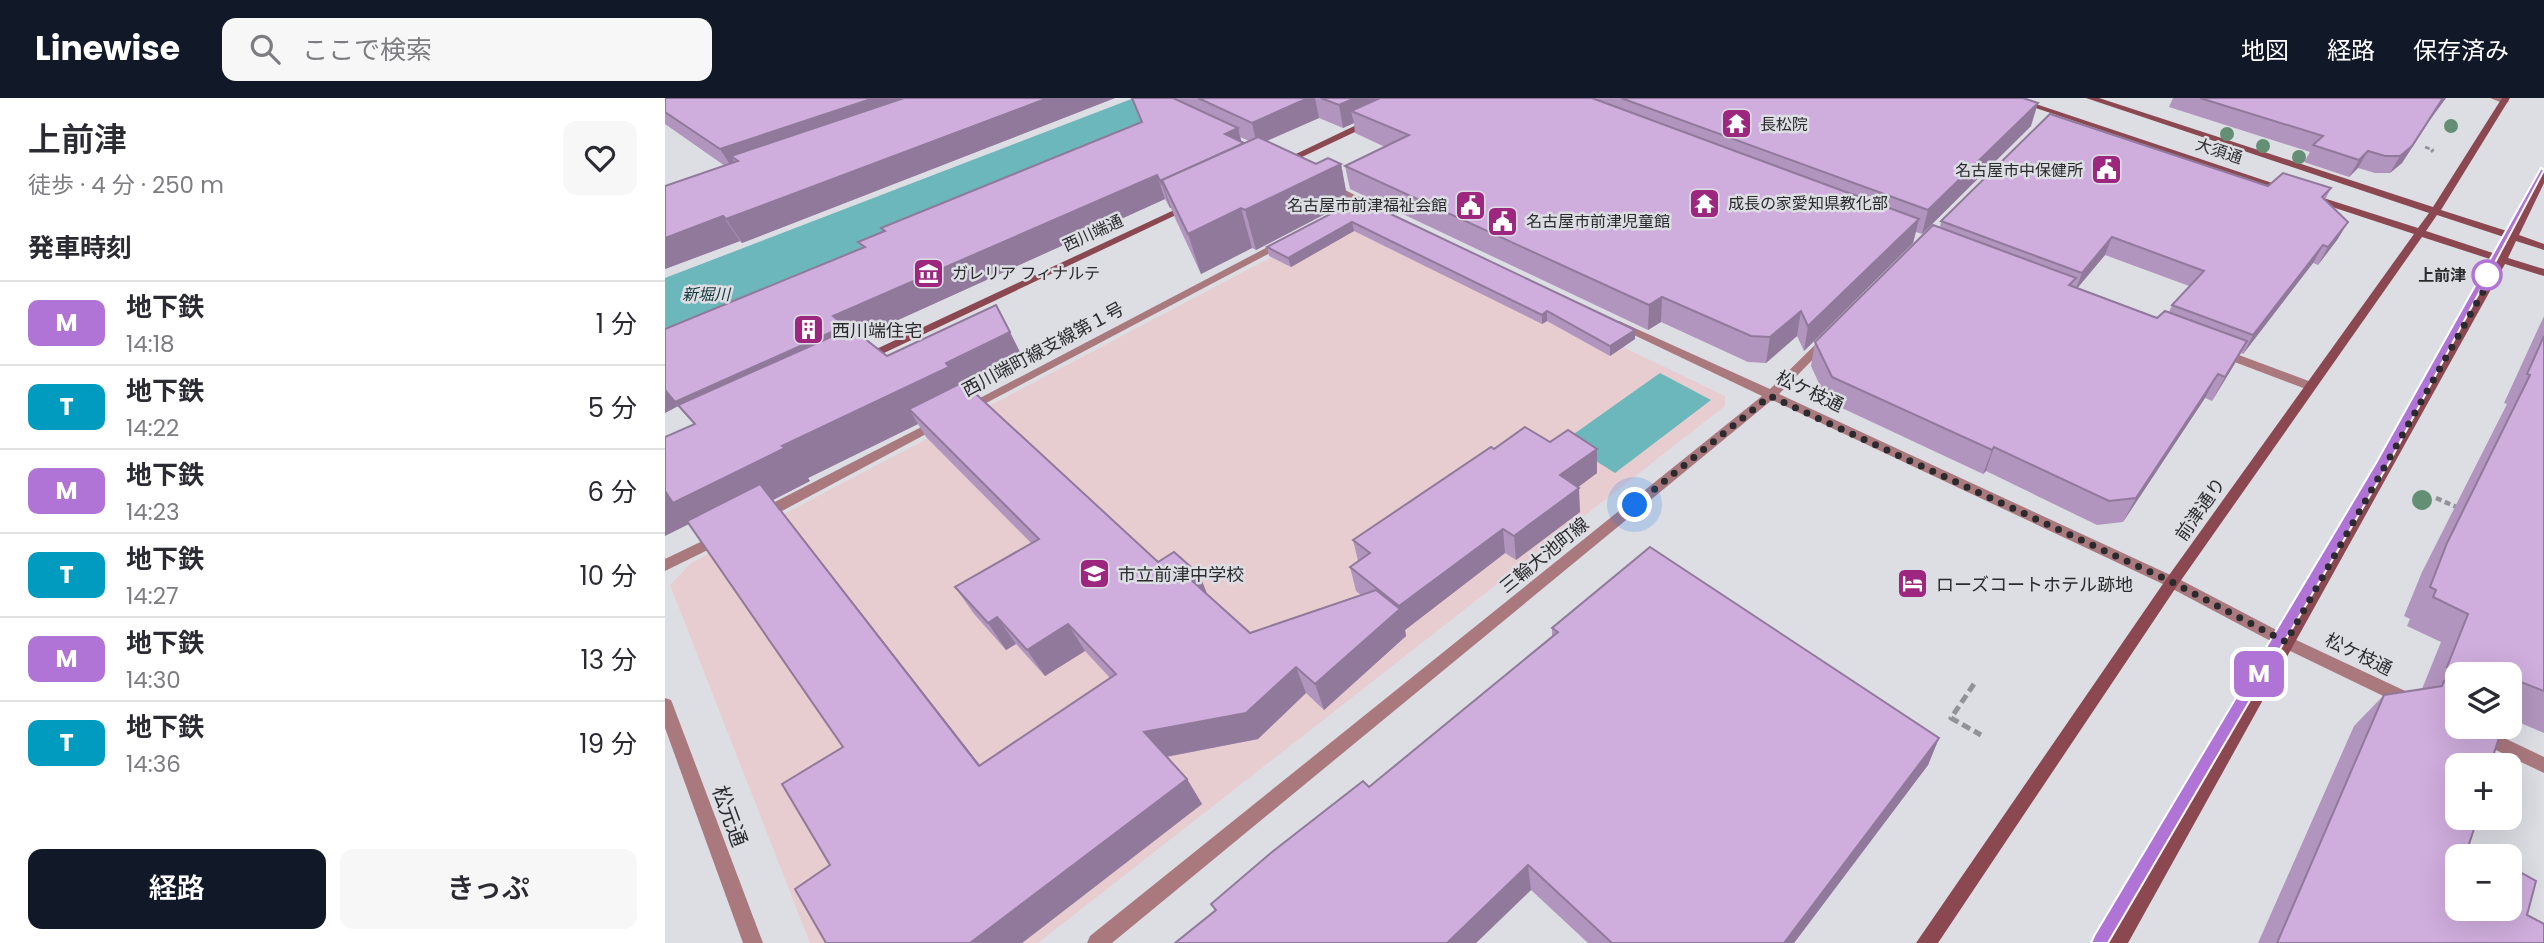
<!DOCTYPE html>
<html lang="ja">
<head>
<meta charset="utf-8">
<style>
  :root { --surface:#fff; --page:#f7f7f7; --text:#2b2b33; --muted:#7c7c81; --line:#e1e1e2; --accent:#111827 }
  body { margin:0; font-family:Poppins,"Noto Sans JP",sans-serif; background:var(--page); color:var(--text); height:100vh; display:flex; flex-direction:column; font-size:26px; white-space:nowrap }
  * { box-sizing:border-box; margin:0 }
  p { font-size:23px; color:var(--muted) }
  .icon { flex:none; width:38px; height:38px; fill:none; stroke:currentColor; stroke-width:2; stroke-linecap:round; stroke-linejoin:round }
  .map { position:relative; flex:1; overflow:hidden }
  .details { display:flex; flex-direction:column; background:var(--surface); width:665px }
  .details>* { flex:none }
  .badge { padding:0 14px; border-radius:10px; font-size:24px; line-height:46px }
  .fabs { position:absolute; left:1780px; top:564px; display:grid; gap:14px }
  .fabs a { display:grid; place-items:center; width:77px; height:77px; border-radius:14px; background:var(--surface); box-shadow:0 7px 28px #0002; font-size:35px }
  .you { position:absolute; width:35px; height:35px; margin:-18px; border:5px solid #fff; border-radius:50%; background:#1a73e8; box-shadow:0 0 0 10px #1a73e833 }
  .map>.badge { position:absolute; translate:-50% -50%; box-shadow:0 0 0 4px #fff }
  h2 { padding:0 28px; font-size:26px; line-height:63px }
  .round { display:grid; place-items:center; flex:none; width:74px; height:74px; border-radius:14px; background:var(--page) }
  .headline { display:flex; align-items:center; justify-content:space-between; height:119px; padding:0 28px }
  h1 { font-size:33px; font-weight:600; line-height:52px }
  .primary-button { display:flex; gap:14px; margin-top:auto; padding:14px 28px }
  .primary-button a { flex:1; height:80px; border-radius:14px; background:var(--accent); color:#fff; font-size:28px; font-weight:600; line-height:80px; text-align:center }
  .primary-button a+a { background:var(--page); color:var(--text) }
  ul { padding:0; list-style:none }
  li { display:flex; align-items:center; gap:21px; height:84px; padding:0 28px; border-top:2px solid var(--line) }
  li div { flex:1 }
  li b { display:block; font-size:26px }
  li em { font-style:normal }
  li .badge { min-width:77px; font-weight:700; text-align:center }
  header { display:flex; align-items:center; gap:42px; box-sizing:border-box; height:98px; padding:0 35px; background:var(--accent); color:#fff }
  header strong { font-size:33px }
  nav { display:flex; gap:38px; margin-inline-start:auto; font-size:24px }
  .search { width:490px; height:63px; background:var(--page); display:flex; align-items:center; gap:18px; box-sizing:border-box; padding:0 24px; border-radius:14px; color:var(--muted); font-size:26px }
  main { display:flex; flex:1; min-height:0 }
  .map>svg:first-child { display:block }
  .education { fill:#e8cdd0 }
  .water { fill:#6bb7bb }
  .lines { fill:none; stroke-linecap:round; stroke-linejoin:round }
  .path-far2 { stroke:#929297; stroke-width:2.5; stroke-dasharray:5 2.5; stroke-linecap:butt }
  .path-far1 { stroke:#929297; stroke-width:4.5; stroke-dasharray:6 3.5; stroke-linecap:butt }
  .path { stroke:#929297; stroke-width:5; stroke-dasharray:9 4.5; stroke-linecap:butt }
  .street { fill:#aa797e; fill-rule:evenodd }
  .secondary { fill:#8c4850; fill-rule:evenodd }
  .tree { fill:#658f75 }
  .wall { fill:#b295be; fill-rule:evenodd }
  .shaded-wall { fill:#91799b }
  .building { fill:#cfaddd; stroke:#91799b; stroke-width:2 }
  .line { fill:#b074d6; stroke:#fff; stroke-width:2 }
  .walk { stroke:#2b2b2e; stroke-width:7; stroke-dasharray:0 12.6 }
  .stop-dot { fill:#fff; stroke:#b074d6; stroke-width:3.5 }
  .labels { text-anchor:middle; dominant-baseline:central; stroke-width:5; stroke-linejoin:round; paint-order:stroke }
  .far-poi-label { font-size:16px; fill:#2b2b2e; stroke:#dddee4; text-anchor:start }
  .far-street-label { font-size:16px; fill:#2b2b2e; stroke:#dddee4 }
  .far-stop-label { font-size:16px; font-weight:bold; fill:#2b2b2e; stroke:#dddee4; text-anchor:end }
  .far-water-label { font-size:16px; font-style:italic; fill:#103638; stroke:#dddee4 }
  .poi-label { font-size:18px; fill:#2b2b2e; stroke:#dddee4; text-anchor:start }
  .street-label { font-size:18px; fill:#2b2b2e; stroke:#dddee4 }
  .near-street-label { font-size:21px; fill:#2b2b2e; stroke:#dddee4 }
</style>
</head>
<body>
<header>
<strong>Linewise</strong>
<div class="search"><svg class="icon" aria-label="search" viewBox="0 0 24 24"><circle cx="10" cy="10" r="6"/><path d="M15 15l6 6"/></svg>ここで検索</div>
<nav><a>地図</a><a>経路</a><a>保存済み</a></nav>
</header>
<main>
<section class="details">
<div class="headline"><div><h1>上前津</h1><p>徒歩 · 4 分 · 250 m</p></div><a class="round"><svg class="icon" aria-label="heart" viewBox="0 0 24 24"><path d="M12 20l-8-8c-3-5 5-10 8-4 3-6 11-1 8 4z"/></svg></a></div>
<h2>発車時刻</h2>
<ul>
<li><span class="badge" style="background:#b074d6;color:#fff">M</span><div><b>地下鉄</b><p>14:18</p></div><em>1 分</em></li>
<li><span class="badge" style="background:#009bbf;color:#fff">T</span><div><b>地下鉄</b><p>14:22</p></div><em>5 分</em></li>
<li><span class="badge" style="background:#b074d6;color:#fff">M</span><div><b>地下鉄</b><p>14:23</p></div><em>6 分</em></li>
<li><span class="badge" style="background:#009bbf;color:#fff">T</span><div><b>地下鉄</b><p>14:27</p></div><em>10 分</em></li>
<li><span class="badge" style="background:#b074d6;color:#fff">M</span><div><b>地下鉄</b><p>14:30</p></div><em>13 分</em></li>
<li><span class="badge" style="background:#009bbf;color:#fff">T</span><div><b>地下鉄</b><p>14:36</p></div><em>19 分</em></li>
</ul>
<div class="primary-button"><a>経路</a><a>きっぷ</a></div>
</section>
<div class="map">
<svg width="1879" height="845" viewBox="0 0 1879 845">
  <rect width="100%" height="100%" fill="#dddee4"/>
  <path class="education" d="M693,122l367,176v10l-687,537h-228l-140,-358 21,-22 649,-342z"/>
  <g class="water">
    <path d="M469,0h126l-595,246v-66z"/>
    <path d="M995,275l51,27 -96,73 -51,-32z"/>
  </g>
  <g class="lines">
    <path class="path-far2" d="M1760,49l8,3 -2,2"/>
    <path class="path-far1" d="M1771,400l25,11"/>
    <path class="path" d="M1309,586l-23,34 30,17"/>
    <g class="street">
      <path d="M1825,0h14l5,3 -4,3z"/>
      <path d="M664,87h6l44,22 -9,2 -41,-20z"/>
      <path d="M618,141l5,3 -1,2 -316,167 -4,1 -6,-4z"/>
      <path d="M954,223l151,68 53,-52h8v4l-52,53 398,184 115,60 124,58 2,5 -2,5 -6,2 -6,-2 -124,-60 -113,-60 -395,-186 -660,543h-25l3,-7 672,-540 -147,-70 -2,-2z"/>
      <path d="M1555,250l94,35 2,3 -2,3h-8l-90,-34 -2,-3z"/>
      <path d="M274,320l4,1 2,3 -2,3 -176,94h-10l-2,-4 2,-4z"/>
      <path d="M54,435l5,1 2,4 -2,4 -59,29v-12z"/>
      <path d="M0,600l6,2 2,5 90,238h-20l-78,-215z"/>
      <path d="M1791,623l1,5h22l65,31v16l-88,-42 -2,-5z"/>
    </g>
    <g class="secondary">
      <path d="M1341,0h12l275,92 -8,2z"/>
      <path d="M1421,0h13l334,109 69,-109h8l-69,112 69,22 29,-59 5,-3v13l-25,52 25,9v6l-28,-9 -8,17 36,11v7l-39,-12 -377,679h-21l389,-682 -74,-24 -245,349 -239,357h-22l251,-365 247,-344 -106,-35v-4h6l104,33 11,-15zM1772,117l70,23 -8,17 -73,-24z"/>
      <path d="M706,20l4,3 -1,2 -89,42 -8,-2z"/>
      <path d="M522,106l8,2 -328,155 -4,1 -6,-4z"/>
    </g>
  </g>
  <g class="tree">
    <circle cx="1786" cy="28" r="7"/>
    <circle cx="1562" cy="36" r="7"/>
    <circle cx="1598" cy="48" r="7"/>
    <circle cx="1634" cy="59" r="7"/>
    <circle cx="1757" cy="402" r="10"/>
  </g>
  <g class="wall">
    <path d="M0,0h450l-373,145 -2,-2 -75,28 60,-103 -60,-42z"/>
    <path d="M466,0h892l8,28 -109,108 -6,-2 -3,11 -109,108 -7,-15 -31,27 -18,-1 -87,-40 -13,8 -298,-141 -5,-23 40,-19 -30,-14 -1,-10 -11,5 -24,-10 -52,23 49,23h25l7,38 -92,48 -4,-2 -51,26 -26,-56 -4,-10h-1l-5,-9 -303,137 25,20 139,8 -53,27 185,171 41,12 9,22 42,37 111,-38 -5,-4 -6,-24 8,-6 -5,-21 141,-91 56,-7 47,7v24l-19,14 2,25 -64,48 -11,-7 -100,77 1,6 -82,74 -18,-17 -48,46 -91,18 20,22 15,25 -180,139h-196l4,-78 13,-118 -149,-323 -16,-18 -13,7v-84l197,-81 -4,-6 25,-10 -2,-4 260,-105zM575,39l9,4 -5,2 -2,-1zM253,326l8,13 105,106 -76,44 19,27 32,36 10,-6 29,32 40,-25 25,27 -130,87 -207,-265 37,-19 -2,-3z"/>
    <path d="M1508,0h273l-17,23 -27,42 -12,10h-15l-17,-5 -9,9 -45,-15 6,-10 -141,-45z"/>
    <path d="M1603,88l63,2 -6,12 23,22 -11,18 -19,25 -5,-2 -70,91 -2,-1 -29,48 -7,-3 -82,124 -26,3 -111,-54 -3,3 -156,-73 -16,-35 4,-24 125,-114 1,-7zM1440,157l84,31 -17,19 -3,7 -12,6 -80,-30z"/>
    <path d="M694,101l276,131v9l-25,17 -63,-35 -5,3 -188,-93 -63,36 -22,-11 -2,-9z"/>
    <path d="M1879,218v417l-35,-15v-44h-52v91l12,79 58,71 17,28h-286l96,-217 30,-31 38,-6 19,-47 -34,-16 3,-7 -6,-3 18,-44 85,-168 -3,-1z"/>
    <path d="M887,530l387,110 -11,27 -134,178h-206l-57,-53 -55,53h-301l40,-33 -4,-6 158,-117 183,-150z"/>
  </g>
  <g class="shaded-wall">
    <path d="M209,0h77l-220,58 9,15 -5,1 -15,-23z"/>
    <path d="M383,0h67l-373,145 -16,-24z"/>
    <path d="M643,0h7l4,20 -62,27 -5,-22z"/>
    <path d="M690,0h53l-57,13 3,12 -11,5 -4,-23z"/>
    <path d="M1778,0h3l-17,23 -27,42 -12,10 10,-17z"/>
    <path d="M1373,5l-7,23 -109,108 6,-24z"/>
    <path d="M573,30l5,20 -18,-14z"/>
    <path d="M1703,53l-10,17 -9,9 10,-17z"/>
    <path d="M676,66l7,38 -92,48 -11,-40z"/>
    <path d="M492,77l8,24 -311,141 -176,65 19,22 -22,-25 158,-86z"/>
    <path d="M497,86h1l8,24h-1z"/>
    <path d="M576,110l11,40 -51,26 -13,-40z"/>
    <path d="M58,118l17,25 -75,28v-31z"/>
    <path d="M1254,121l-6,24 -109,108 4,-25z"/>
    <path d="M687,124l2,9 -63,36 -3,-9z"/>
    <path d="M1683,124l-11,18 -19,25 10,-18z"/>
    <path d="M1447,139l-7,18 -30,36 7,-18z"/>
    <path d="M1658,147l-10,18 -70,91 10,-19z"/>
    <path d="M997,199l-1,25 -13,8 1,-25z"/>
    <path d="M882,213v10l-5,3v-9z"/>
    <path d="M1136,213l-4,25 -31,27 4,-26z"/>
    <path d="M970,232v9l-25,17v-10z"/>
    <path d="M345,234l16,32 -60,31 -57,14 9,15 -110,54 2,3 -37,19 227,291 -309,-268 -26,13v-45l117,-45z"/>
    <path d="M1582,243l-13,24 -22,36 13,-24z"/>
    <path d="M1553,276l-13,24 -82,124 13,-24z"/>
    <path d="M0,292l13,16 -13,7z"/>
    <path d="M1329,349l-8,24 -3,3 9,-24z"/>
    <path d="M932,351v24l-36,27 -1,-25z"/>
    <path d="M914,390l1,24 -64,48 -2,-24z"/>
    <path d="M838,431l2,24 -100,77 1,6 -82,74 -9,-26 85,-75 -1,-3z"/>
    <path d="M534,476l11,27 -20,-22z"/>
    <path d="M332,519l19,27 -10,6 -18,-27z"/>
    <path d="M403,526l17,27 -40,25 -18,-26z"/>
    <path d="M631,569l10,26 -48,46 -99,19 -15,-26z"/>
    <path d="M1274,640l-11,27 -134,178h-10z"/>
    <path d="M522,681l15,25 -180,139h-52z"/>
    <path d="M863,767l3,25 -55,53h-29z"/>
  </g>
  <g class="building">
    <path d="M0,0h209l-154,51 -55,-37z"/>
    <path d="M239,0h144l-322,121 -3,-3 -58,22v-52l73,-25 -7,-5z"/>
    <path d="M467,0h41l65,30 -13,6 19,9 -82,37 1,4h-1l-5,-9 -324,141 12,10 -170,76 -10,-12v-61l200,-82 -7,-5 27,-11 -4,-3 261,-106z"/>
    <path d="M533,0h110l-56,25z"/>
    <path d="M656,0h34l-16,7z"/>
    <path d="M715,0h212l327,121 -111,107 -7,-15 -31,26 -19,-1 -89,-39 -13,8 -304,-139 64,-31 -58,-24z"/>
    <path d="M956,0h402l15,5 -110,107z"/>
    <path d="M1535,0h243l-31,48 -12,10h-15l-17,-5 -9,9 -46,-15 10,-9z"/>
    <path d="M1385,16l218,72 15,-13 48,15 -9,9 26,25 -20,25 -5,-2 -70,90 -81,-30 32,-34 -92,-34 -30,36 -141,-52z"/>
    <path d="M593,39l58,27 12,-6 13,6 -96,46 -4,-2 -53,26 -26,-54z"/>
    <path d="M694,101l276,131 -25,16 -63,-35 -5,4 -190,-93 -64,36 -21,-11z"/>
    <path d="M1268,127l143,53 -7,7 88,33 8,-7 82,30 -22,36 -7,-3 -82,124 -27,3 -115,-54 -2,3 -160,-73 -17,-35z"/>
    <path d="M331,207l14,27 -64,31 3,4 -167,79 3,2 -112,55 -8,-12v-54l30,-13 -17,-19 173,-77 36,28z"/>
    <path d="M1879,238v355l-28,-11 -5,16h-2v-22h-48l-14,-7 21,-53 -35,-17 3,-7 -6,-3 17,-44 83,-168 -3,-1z"/>
    <path d="M298,284l195,180 16,-10 25,22 -9,5 60,54 126,-43 24,19 -85,75 -19,-17 -50,46 -102,19 43,47 -217,164h-144l-31,-54 35,-24 -48,-81 61,-37 -156,-226 73,-37 219,282 137,-92 -48,-50 -41,26 -30,-33 -9,6 -33,-36 84,-48 -130,-130z"/>
    <path d="M860,329l25,15 18,-12 29,19 -37,26 19,13 -65,48 -11,-7 -104,77 -49,-39 20,-14 -17,-13 138,-93 3,2z"/>
    <path d="M985,449l289,191 -155,205h-172l-84,-78 -81,78h-272l41,-33 -5,-6 61,-52 91,-71 6,6 189,-155 -6,-4z"/>
    <path d="M1779,583l13,6v39h46l-13,39h-33v52h21l-9,27 21,12h-33v52h52v-42l27,15 -9,34 17,9v19h-267l107,-248 58,-9z"/>
  </g>
  <path class="line" d="M1876,70l3,2 -155,293 -281,480h-17l3,-7 282,-473z"/>
  <g class="lines">
    <path class="walk" d="M970,407l135,-109 402,186 114,60 207,-368 -6,1"/>
  </g>
  <defs>
    <symbol id="temple-square" viewBox="-11 -11 22 22"><rect x="-9" y="-9" width="18" height="18" rx="4" fill="#9d267f" stroke="#dddee4"/><path d="M0-6L5-2H3V0L6.5 2.5H4V6H1.5V3h-3V6H-4V2.5H-6.5L-3 0V-2H-5Z" fill="#fff"/></symbol>
    <symbol id="civic-square" viewBox="-11 -11 22 22"><rect x="-9" y="-9" width="18" height="18" rx="4" fill="#9d267f" stroke="#dddee4"/><path d="M-.6-6.5H3V-4.5H.6V-3L4-1V1h2V6H-6V1h2V-1L-.6-3ZM-1.2 2.5V6h2.4V2.5Z" fill="#fff"/></symbol>
    <symbol id="museum-square" viewBox="-11 -11 22 22"><rect x="-9" y="-9" width="18" height="18" rx="4" fill="#9d267f" stroke="#dddee4"/><path d="M0-6L6-3V-2H-6V-3ZM-5-1h2V3h-2ZM-1-1h2V3h-2ZM3-1h2V3H3ZM-6 4H6V6H-6Z" fill="#fff"/></symbol>
    <symbol id="building-square" viewBox="-11 -11 22 22"><rect x="-9" y="-9" width="18" height="18" rx="4" fill="#9d267f" stroke="#dddee4"/><path d="M-4-6H4V6H1V3H-1V6H-4ZM-2.5-4.3h1.7v1.8h-1.7ZM.8-4.3h1.7v1.8H.8ZM-2.5-1h1.7V.8h-1.7ZM.8-1h1.7V.8H.8Z" fill="#fff"/></symbol>
    <symbol id="school-square" viewBox="-11 -11 22 22"><rect x="-9" y="-9" width="18" height="18" rx="4" fill="#9d267f" stroke="#dddee4"/><path d="M0-5L7-2L0 1L-7-2ZM-4 1L0 2.5L4 1V4Q0 6-4 4Z" fill="#fff"/></symbol>
    <symbol id="hotel-square" viewBox="-11 -11 22 22"><rect x="-9" y="-9" width="18" height="18" rx="4" fill="#9d267f" stroke="#dddee4"/><path d="M-6-4.5h1.5V1H6V5H4.5V3h-9V5H-6ZM-4 0a1.8 1.8 0 1 1 3.6 0ZM.5 0V-2.5h3Q6-2.5 6 0Z" fill="#fff"/></symbol>
  </defs>
  <g fill-rule="evenodd">
    <use href="#temple-square" x="1054" y="8" width="35" height="35"/>
    <use href="#civic-square" x="1424" y="54" width="35" height="35"/>
    <use href="#temple-square" x="1022" y="88" width="35" height="35"/>
    <use href="#civic-square" x="788" y="90" width="35" height="35"/>
    <use href="#civic-square" x="820" y="106" width="35" height="35"/>
    <use href="#museum-square" x="246" y="158" width="35" height="35"/>
    <use href="#building-square" x="126" y="214" width="35" height="35"/>
    <use href="#school-square" x="412" y="458" width="35" height="35"/>
    <use href="#hotel-square" x="1230" y="468" width="35" height="35"/>
  </g>
  <circle class="stop-dot" cx="1822" cy="177" r="14"/>
  <g class="labels">
    <g class="far-poi-label">
      <text x="1095" y="26">長松院</text>
      <text x="1418" y="72" text-anchor="end">名古屋市中保健所</text>
      <text x="1063" y="105">成長の家愛知県教化部</text>
      <text x="782" y="107" text-anchor="end">名古屋市前津福祉会館</text>
      <text x="861" y="123">名古屋市前津児童館</text>
      <text x="287" y="175">ガレリア フィナルテ</text>
    </g>
    <g class="far-street-label">
      <text transform="translate(1554 53) rotate(18)">大須通</text>
      <text transform="translate(428 135) rotate(-25)">西川端通</text>
    </g>
    <g class="far-stop-label">
      <text x="1801" y="177">上前津</text>
    </g>
    <g class="far-water-label">
      <text x="41" y="196">新堀川</text>
    </g>
    <g class="poi-label">
      <text x="167" y="232">西川端住宅</text>
      <text x="453" y="476">市立前津中学校</text>
      <text x="1271" y="486">ローズコートホテル跡地</text>
    </g>
    <g class="street-label">
      <text transform="translate(378 251) rotate(-28)">西川端町線支線第１号</text>
      <text transform="translate(1145 293) rotate(25)">松ケ枝通</text>
      <text transform="translate(1535 411) rotate(-55)">前津通り</text>
      <text transform="translate(879 457) rotate(-39)">三輪大池町線</text>
      <text transform="translate(1694 556) rotate(26)">松ケ枝通</text>
    </g>
    <g class="near-street-label">
      <text transform="translate(65 718) rotate(70)">松元通</text>
    </g>
  </g>
</svg>
<div class="fabs">
<a><svg class="icon" aria-label="layers" viewBox="0 0 24 24"><path d="M12 4l9 5-9 5-9-5zM3 14l9 5 9-5"/></svg></a>
<a>+</a>
<a>−</a>
</div>
<div class="you" style="left:970px;top:407px"></div>
<b class="badge" style="left:1594px;top:576px;background:#b074d6;color:#fff">M</b>
</div>
</main>
</body>
</html>
